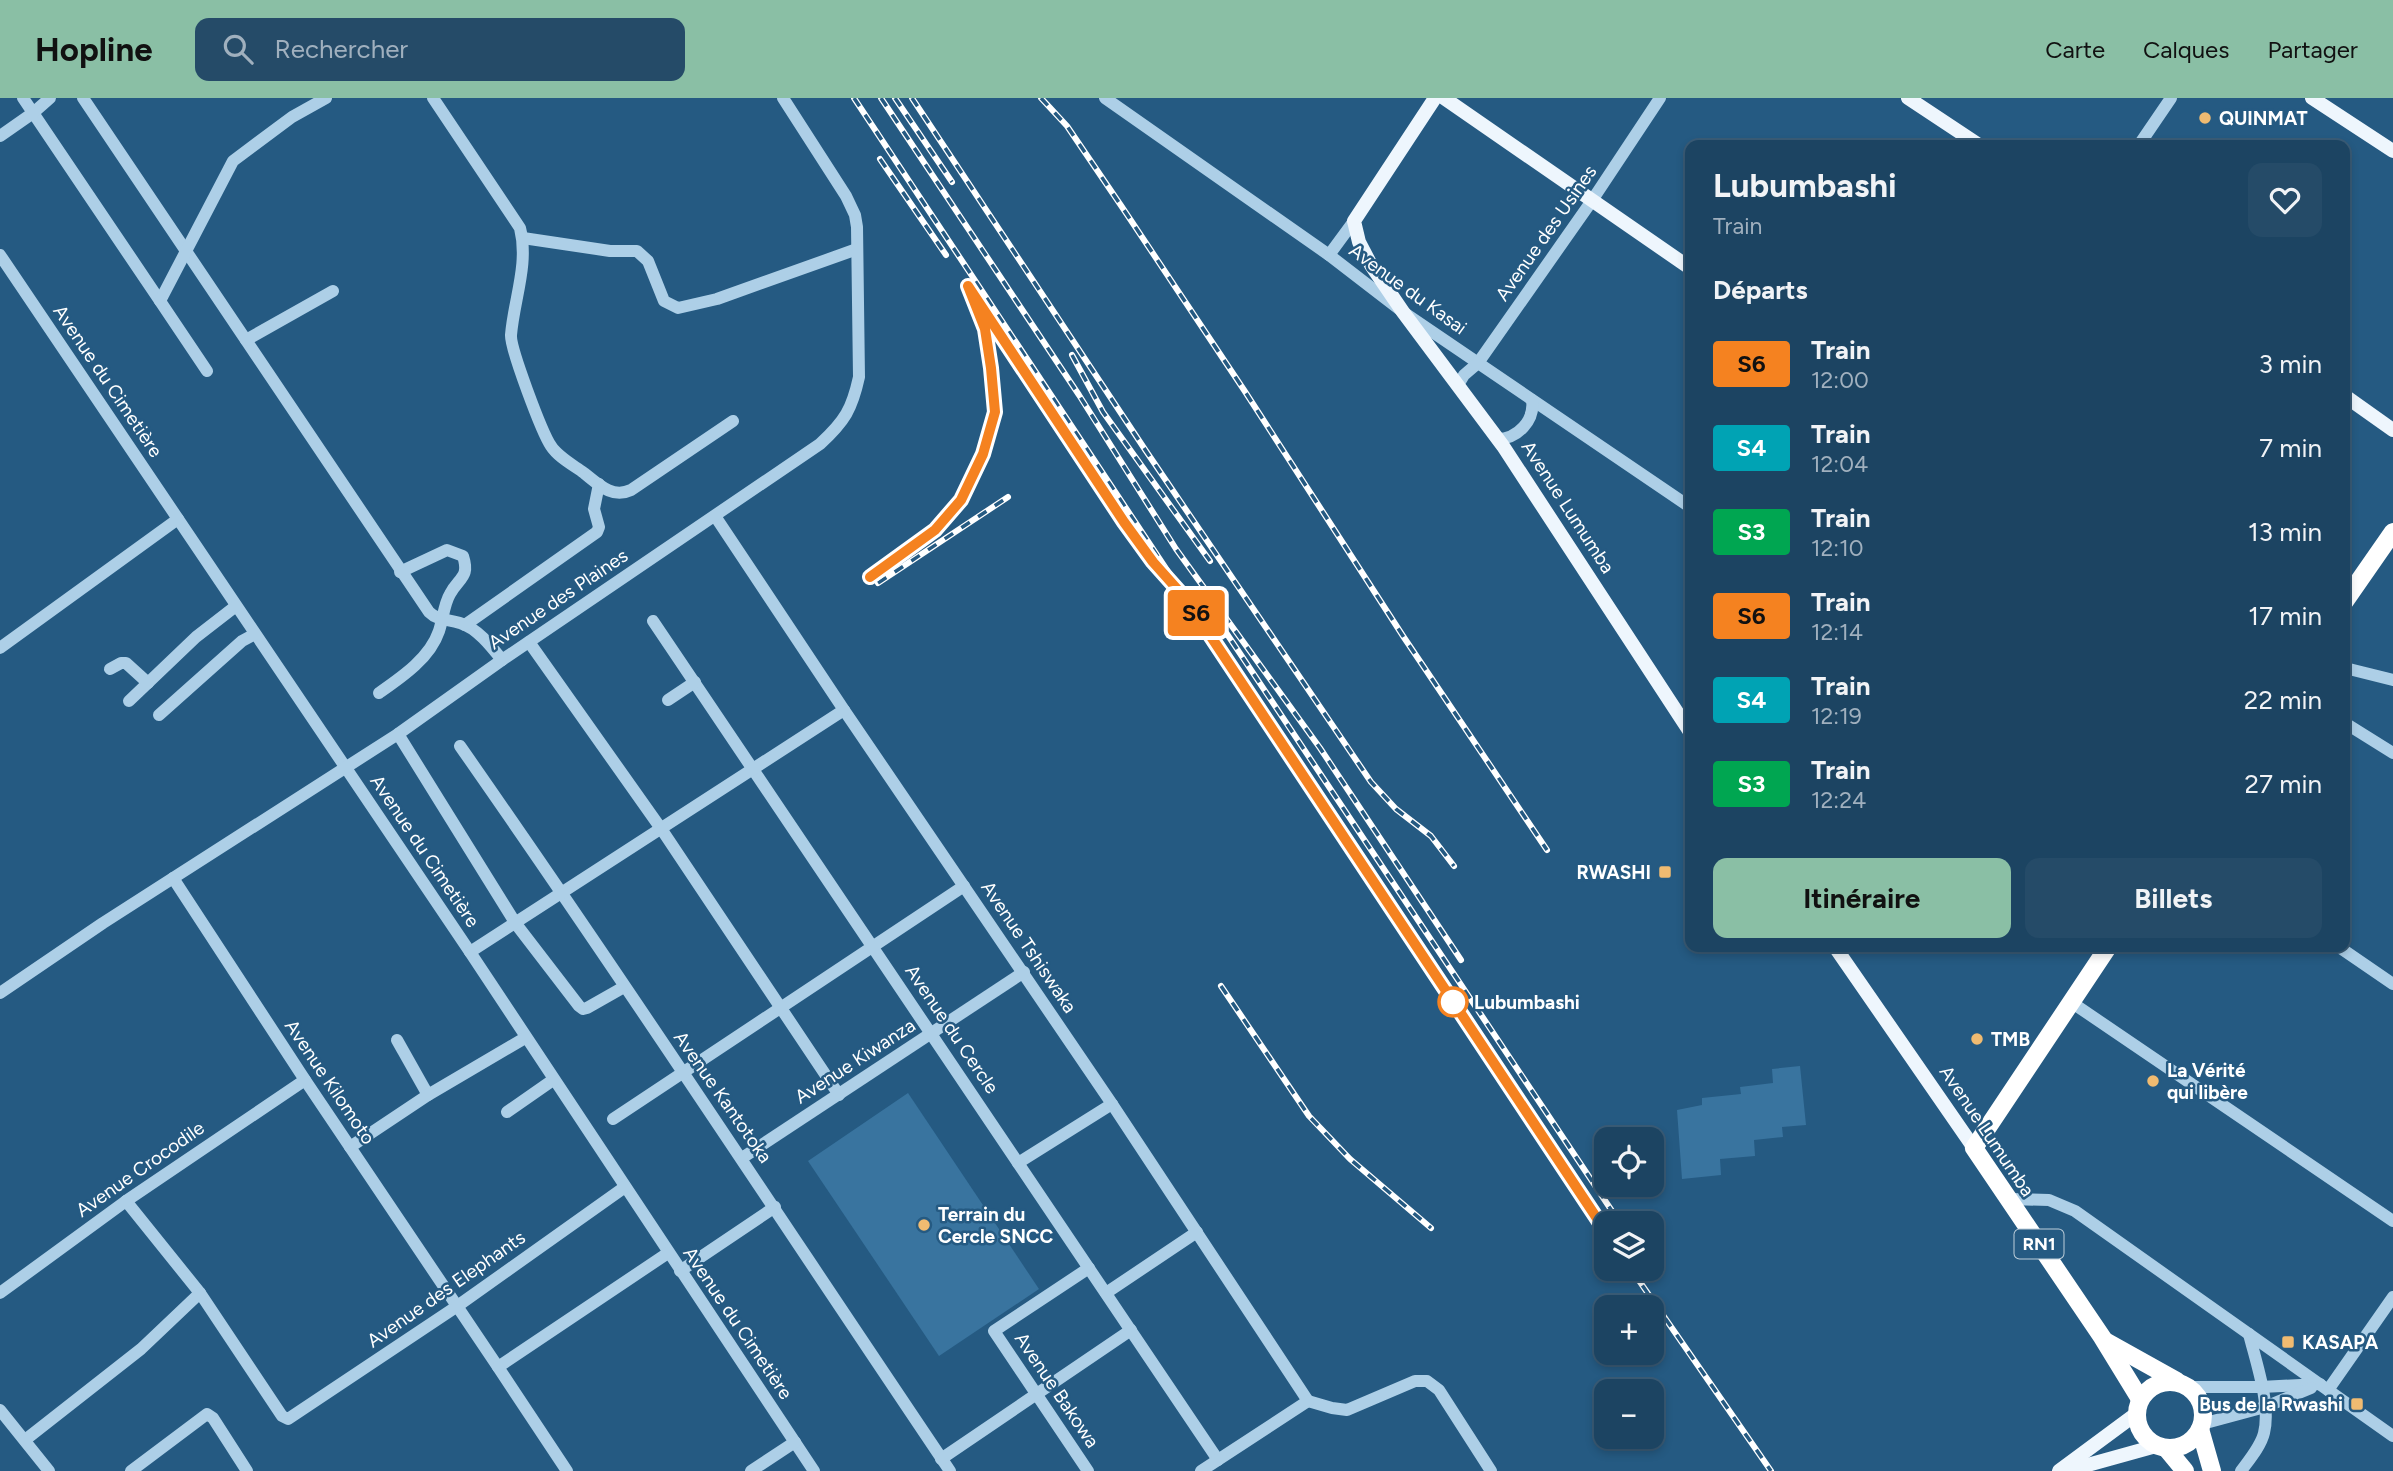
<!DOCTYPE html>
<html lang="fr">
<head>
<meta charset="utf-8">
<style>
  :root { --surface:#1c4462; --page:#254b68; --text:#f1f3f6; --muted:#a0b0be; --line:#3a5c77; --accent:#8abfa5 }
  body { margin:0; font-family:Figtree,sans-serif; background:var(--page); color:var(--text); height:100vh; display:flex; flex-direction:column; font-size:26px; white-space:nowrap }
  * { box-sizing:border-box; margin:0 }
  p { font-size:23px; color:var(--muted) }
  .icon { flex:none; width:38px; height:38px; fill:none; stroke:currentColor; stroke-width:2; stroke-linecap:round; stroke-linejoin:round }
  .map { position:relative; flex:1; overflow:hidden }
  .drawer { position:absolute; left:1685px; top:42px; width:665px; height:812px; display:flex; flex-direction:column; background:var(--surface); border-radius:14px; box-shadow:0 4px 10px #0003,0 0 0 2px var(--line) }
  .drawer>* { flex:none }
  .badge { padding:0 14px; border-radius:5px; font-size:24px; line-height:46px }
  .buttons { position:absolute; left:1594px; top:1029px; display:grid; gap:14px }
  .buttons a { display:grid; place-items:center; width:70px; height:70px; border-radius:14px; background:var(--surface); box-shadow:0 4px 10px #0003,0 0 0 2px var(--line); font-size:35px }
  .map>.badge { position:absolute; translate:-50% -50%; box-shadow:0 0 0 4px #fff }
  h2 { padding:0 28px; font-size:26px; line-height:63px }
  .round { display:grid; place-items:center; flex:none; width:74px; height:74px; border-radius:14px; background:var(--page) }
  .headline { display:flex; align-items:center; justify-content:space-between; height:119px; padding:0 28px }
  h1 { font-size:33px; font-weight:700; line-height:52px }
  .cta { display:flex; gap:14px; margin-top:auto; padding:14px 28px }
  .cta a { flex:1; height:80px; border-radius:14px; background:var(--accent); color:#111; font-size:28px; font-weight:700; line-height:80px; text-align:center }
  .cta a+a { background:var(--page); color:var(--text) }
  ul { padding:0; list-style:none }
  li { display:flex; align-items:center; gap:21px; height:84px; padding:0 28px }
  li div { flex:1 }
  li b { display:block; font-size:26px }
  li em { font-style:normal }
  li .badge { min-width:77px; font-weight:700; text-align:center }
  header { display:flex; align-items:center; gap:42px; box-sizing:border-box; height:98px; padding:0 35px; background:var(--accent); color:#111 }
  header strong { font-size:33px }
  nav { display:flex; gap:38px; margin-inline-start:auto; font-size:24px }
  .search { width:490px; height:63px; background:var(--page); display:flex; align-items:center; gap:18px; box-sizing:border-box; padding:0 24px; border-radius:14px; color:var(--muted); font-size:26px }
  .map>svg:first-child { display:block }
  .green { fill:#39749f }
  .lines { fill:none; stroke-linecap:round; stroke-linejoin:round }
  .minor { stroke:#adcfe7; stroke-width:12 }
  .major { stroke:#eef6fd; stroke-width:14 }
  .highway { stroke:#fff; stroke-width:18 }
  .rail-casing { stroke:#fff; stroke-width:6 }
  .rail { stroke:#255a82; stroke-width:3.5; stroke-dasharray:10; stroke-linecap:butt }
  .line-casing { stroke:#fff; stroke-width:16 }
  .line { stroke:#f58220; stroke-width:10 }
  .poi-dot { fill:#f0bb71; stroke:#255a82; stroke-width:2.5 }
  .stop-dot { fill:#fff; stroke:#f58220; stroke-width:3.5 }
  .labels { text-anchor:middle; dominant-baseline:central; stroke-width:5; stroke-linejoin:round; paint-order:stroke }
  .shield { fill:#255a82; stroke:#beceda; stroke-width:2 }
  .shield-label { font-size:18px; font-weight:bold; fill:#fff }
  .poi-label { font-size:19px; font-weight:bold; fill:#fff; stroke:#255a82; text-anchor:start }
  .street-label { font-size:19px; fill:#fff; stroke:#255a82 }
  .stop-label { font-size:19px; font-weight:bold; fill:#fff; stroke:#255a82; text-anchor:start }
</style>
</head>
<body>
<header>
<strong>Hopline</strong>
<div class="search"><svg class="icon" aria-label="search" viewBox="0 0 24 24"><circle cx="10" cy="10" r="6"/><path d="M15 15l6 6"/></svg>Rechercher</div>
<nav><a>Carte</a><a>Calques</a><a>Partager</a></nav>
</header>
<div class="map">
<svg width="2393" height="1373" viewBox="0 0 2393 1373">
  <rect width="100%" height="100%" fill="#255a82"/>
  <g class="green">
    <path d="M1800,968l6,59 -24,2 1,10 -29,3 1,16 -35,3 1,16 -39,4 -5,-69 25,-5v-7l39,-4 -1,-7 33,-4 -1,-14z"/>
    <path d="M908,995l131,196 -100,67 -131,-195z"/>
  </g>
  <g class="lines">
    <g class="minor">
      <path d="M23,0l137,203"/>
      <path d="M83,0l346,514c9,9 19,7 31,11 17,5 31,23 42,37"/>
      <path d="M433,0l87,130c9,36 -6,71 -9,107 -1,13 31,98 40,111 7,11 22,19 33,27 14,11 28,26 47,17l102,-69"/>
      <path d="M1105,0l224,157 74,57 287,195"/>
      <path d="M0,38l33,-23 17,-15"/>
      <path d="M2139,47l32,-47"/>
      <path d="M523,140l87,13h27l11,10 16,40 14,7 39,-9 140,-50"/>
      <path d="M0,157l470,697 344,519"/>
      <path d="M1329,157l25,-34"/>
      <path d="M246,242l87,-49"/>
      <path d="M207,273l-47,-70 73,-140 59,-44 34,-19"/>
      <path d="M1458,287l6,-10 14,-12 113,-161 69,-104"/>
      <path d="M1497,341c21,0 38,-19 35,-39"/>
      <path d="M715,418l129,194 268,394 196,297"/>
      <path d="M653,523l565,839"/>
      <path d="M465,527l132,-93 2,-5 -5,-18 5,-25"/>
      <path d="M529,544l133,188 177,265"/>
      <path d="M0,550l178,-129"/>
      <path d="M2345,570l48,12"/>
      <path d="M110,571l11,-6h5l22,20"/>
      <path d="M379,595c23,-16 51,-35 60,-62 4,-12 5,-27 11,-37 9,-17 20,-16 13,-38l-16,-6 -47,22"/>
      <path d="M668,602l27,-18"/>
      <path d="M129,603l67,-64 40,-31"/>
      <path d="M159,617l83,-74 13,-7"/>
      <path d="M2345,625l48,30"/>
      <path d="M398,636l118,190 63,82 4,3 4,-1 37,-21"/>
      <path d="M460,648c167,239 327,483 490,725"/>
      <path d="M173,780l132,202 193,287 170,-114"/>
      <path d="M2339,849l54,37"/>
      <path d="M470,854l374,-242"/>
      <path d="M0,895l103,-70 295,-189 104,-74 318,-216c25,-23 32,-35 39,-67l-2,-150 -2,-12 -9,-19 -63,-98"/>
      <path d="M2071,904l322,219"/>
      <path d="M397,942l31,55"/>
      <path d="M507,1014l46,-32"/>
      <path d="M613,1021l351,-233"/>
      <path d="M350,1049l78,-52 97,-57"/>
      <path d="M742,1060l282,-186"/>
      <path d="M1018,1065l94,-59"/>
      <path d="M2009,1101l40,1 26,11 318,225"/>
      <path d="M126,1103l74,92 82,123 6,3 168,-112 169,-120"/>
      <path d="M680,1173l95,-64"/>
      <path d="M0,1195l126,-92 179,-121"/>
      <path d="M1106,1195l91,-61"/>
      <path d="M498,1269l69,104"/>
      <path d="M2188,1289h73l59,-3"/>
      <path d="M2328,1292l65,-93"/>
      <path d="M1308,1303l24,7 15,2 68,-29h12l12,9 52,81"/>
      <path d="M0,1312l49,61"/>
      <path d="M2202,1326l63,-17 46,-19"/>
      <path d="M25,1342l116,-91 59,-56"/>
      <path d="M941,1361l190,-129"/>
      <path d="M131,1373l76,-57 6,4 34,53"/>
      <path d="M751,1373l44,-29"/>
      <path d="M1088,1373l-94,-140 95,-63"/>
      <path d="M1201,1373l107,-70"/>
      <path d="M2241,1373c8,-11 20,-25 23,-38 7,-28 -8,-71 -15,-99"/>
    </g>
    <g class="major">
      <path d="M1435,0l-81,123 5,21 12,23 32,47 100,134 187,286"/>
      <path d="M1444,0l246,170"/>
      <path d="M1908,0l71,47"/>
      <path d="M2312,0l81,53"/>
      <path d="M2345,298l48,34"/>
      <path d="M1835,849l139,201"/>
      <path d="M2059,1373l77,-57"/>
      <path d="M2066,1373l90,-25"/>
    </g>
    <g class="highway">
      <path d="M2345,503l48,-69"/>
      <path d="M2108,849l-134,201 128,189 38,62"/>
      <path d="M2107,1244l70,39"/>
      <circle cx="2170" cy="1317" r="33"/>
      <path d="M2200,1331l12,42"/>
      <path d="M2166,1350l19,23"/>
    </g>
    <defs>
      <g id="rail">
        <path d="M854,0l752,1134"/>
        <path d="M881,0l198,297 97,154 144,199 141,212"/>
        <path d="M895,0l57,84"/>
        <path d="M912,0l234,353 225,331 25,27 35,27 23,30"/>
        <path d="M1041,0l26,28 55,81 122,183 159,246 144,214"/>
        <path d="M880,61l66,96"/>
        <path d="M1072,257l31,57 107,149"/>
        <path d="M870,479l65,-47 26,-30 22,-46 12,-42 -4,-44 -6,-39 -17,-43"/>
        <path d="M878,485l130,-86"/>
        <path d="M1194,496l33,40 393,589"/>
        <path d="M1221,888l88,130 41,43 81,69"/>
        <path d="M1631,1171l140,202"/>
      </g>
    </defs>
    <use href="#rail" class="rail-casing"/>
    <use href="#rail" class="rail"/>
  </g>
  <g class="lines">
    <defs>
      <path id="line" d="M870,479l65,-47 26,-30 22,-46 12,-42 -4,-44 -6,-39 -17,-43 156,236 29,40 33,37 420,633"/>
    </defs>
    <use href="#line" class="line-casing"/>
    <use href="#line" class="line"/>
  </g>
  <g class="poi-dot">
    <circle cx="2205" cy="20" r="7"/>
    <rect x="1658" y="767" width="14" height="14" rx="3.5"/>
    <circle cx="1977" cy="941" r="7"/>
    <circle cx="2153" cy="983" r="7"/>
    <circle cx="924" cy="1127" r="7"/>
    <rect x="2281" y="1237" width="14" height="14" rx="3.5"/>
    <rect x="2350" y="1299" width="14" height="14" rx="3.5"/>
  </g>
  <circle class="stop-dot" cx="1453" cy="904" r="14"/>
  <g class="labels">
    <rect class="shield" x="2014.5" y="1131.5" width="49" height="29" rx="5"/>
    <g class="shield-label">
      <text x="2039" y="1146">RN1</text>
    </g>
    <g class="poi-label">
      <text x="2219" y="20">QUINMAT</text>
      <text x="1651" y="774" text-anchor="end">RWASHI</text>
      <text x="1991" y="941">TMB</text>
      <text x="2167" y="972">La Vérité<tspan x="2167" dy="22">qui libère</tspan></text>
      <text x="938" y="1116">Terrain du<tspan x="938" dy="22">Cercle SNCC</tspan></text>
      <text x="2302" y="1244">KASAPA</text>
      <text x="2343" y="1306" text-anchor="end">Bus de la Rwashi</text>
    </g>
    <g class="street-label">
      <text transform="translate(1546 135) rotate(-55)">Avenue des Usines</text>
      <text transform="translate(1408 191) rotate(36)">Avenue du Kasai</text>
      <text transform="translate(108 283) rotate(56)">Avenue du Cimetière</text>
      <text transform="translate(1568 409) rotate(57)">Avenue Lumumba</text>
      <text transform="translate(558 501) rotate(-34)">Avenue des Plaines</text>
      <text transform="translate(425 753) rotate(56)">Avenue du Cimetière</text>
      <text transform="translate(1029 849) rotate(56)">Avenue Tshiswaka</text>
      <text transform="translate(952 931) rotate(56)">Avenue du Cercle</text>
      <text transform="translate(855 963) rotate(-33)">Avenue Kiwanza</text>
      <text transform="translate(330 984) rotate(56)">Avenue Kilomoto</text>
      <text transform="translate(723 999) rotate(55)">Avenue Kantotoka</text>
      <text transform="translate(1987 1033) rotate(56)">Avenue Lumumba</text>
      <text transform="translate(140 1071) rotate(-35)">Avenue Crocodile</text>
      <text transform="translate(446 1191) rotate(-35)">Avenue des Elephants</text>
      <text transform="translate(738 1225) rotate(56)">Avenue du Cimetière</text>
      <text transform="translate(1057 1292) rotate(56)">Avenue Bakowa</text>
    </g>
    <g class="stop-label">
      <text x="1474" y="904">Lubumbashi</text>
    </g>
  </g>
</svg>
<div class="buttons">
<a><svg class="icon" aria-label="locate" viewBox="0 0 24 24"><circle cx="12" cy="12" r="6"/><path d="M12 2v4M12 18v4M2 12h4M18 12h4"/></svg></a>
<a><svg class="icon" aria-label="layers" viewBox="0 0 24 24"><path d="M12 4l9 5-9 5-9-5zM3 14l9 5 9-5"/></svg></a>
<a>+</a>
<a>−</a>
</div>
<b class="badge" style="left:1196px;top:515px;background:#f58220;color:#111">S6</b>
<section class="drawer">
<div class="headline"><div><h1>Lubumbashi</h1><p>Train</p></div><a class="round"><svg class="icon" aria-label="heart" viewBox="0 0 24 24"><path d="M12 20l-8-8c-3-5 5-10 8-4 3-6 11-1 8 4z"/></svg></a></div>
<h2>Départs</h2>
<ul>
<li><span class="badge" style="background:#f58220;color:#111">S6</span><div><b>Train</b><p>12:00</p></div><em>3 min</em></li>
<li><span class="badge" style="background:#00a3b4;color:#fff">S4</span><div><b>Train</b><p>12:04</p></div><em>7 min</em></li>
<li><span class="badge" style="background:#00a651;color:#fff">S3</span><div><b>Train</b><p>12:10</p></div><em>13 min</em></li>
<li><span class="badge" style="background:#f58220;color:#111">S6</span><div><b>Train</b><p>12:14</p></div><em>17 min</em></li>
<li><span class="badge" style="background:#00a3b4;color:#fff">S4</span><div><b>Train</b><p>12:19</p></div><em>22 min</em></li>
<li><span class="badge" style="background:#00a651;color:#fff">S3</span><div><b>Train</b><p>12:24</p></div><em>27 min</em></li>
</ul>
<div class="cta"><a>Itinéraire</a><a>Billets</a></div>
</section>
</div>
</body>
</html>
